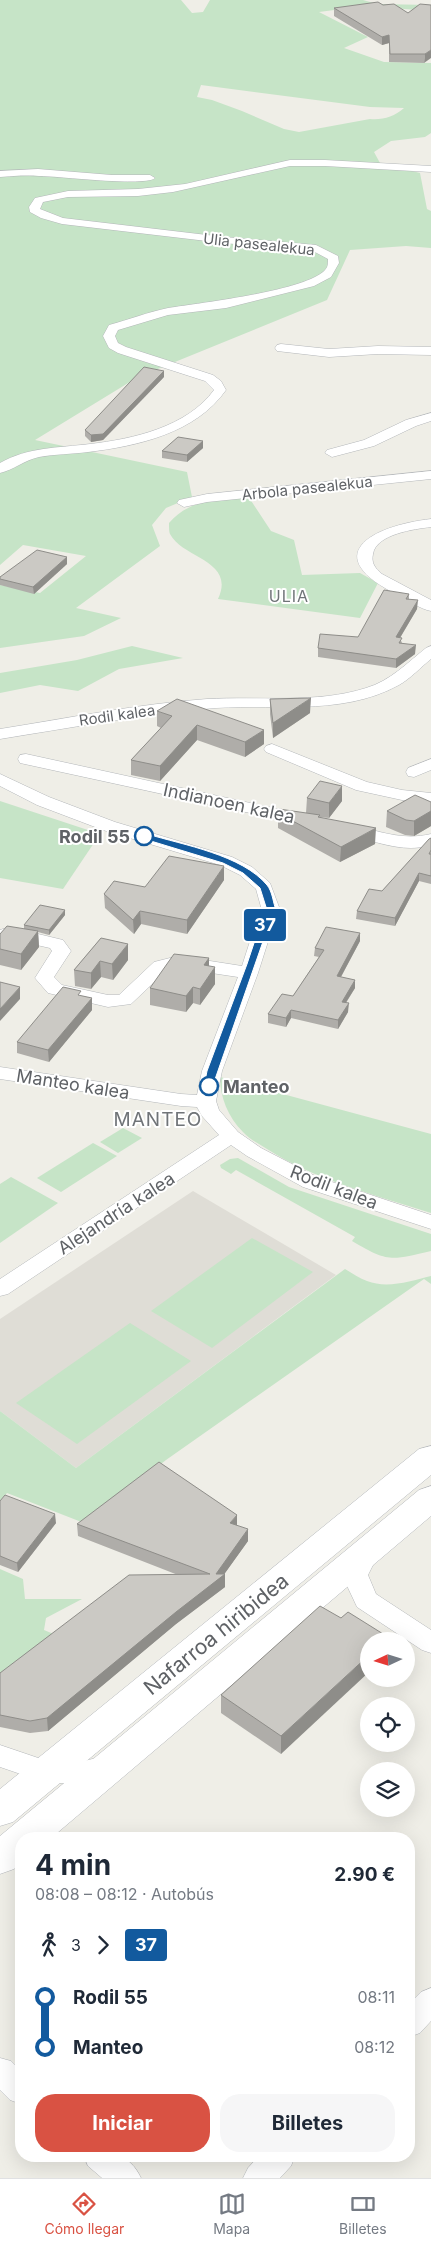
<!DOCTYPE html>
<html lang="es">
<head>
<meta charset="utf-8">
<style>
  :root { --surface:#fff; --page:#f6f6f7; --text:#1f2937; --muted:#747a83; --line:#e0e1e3; --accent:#d95243 }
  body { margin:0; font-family:Inter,sans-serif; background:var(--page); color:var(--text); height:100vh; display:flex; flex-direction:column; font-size:19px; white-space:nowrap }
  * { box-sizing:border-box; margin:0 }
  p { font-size:16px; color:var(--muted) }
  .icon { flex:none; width:28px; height:28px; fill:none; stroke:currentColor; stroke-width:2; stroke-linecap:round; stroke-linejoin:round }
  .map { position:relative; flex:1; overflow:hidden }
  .drawer { position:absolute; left:15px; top:1832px; width:400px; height:330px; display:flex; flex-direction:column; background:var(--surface); border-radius:20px; box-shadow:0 5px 20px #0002 }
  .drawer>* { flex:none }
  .badge { padding:0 10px; border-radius:4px; font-size:18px; line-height:32px }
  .needle { width:32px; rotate:266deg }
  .buttons { position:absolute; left:360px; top:1632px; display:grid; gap:10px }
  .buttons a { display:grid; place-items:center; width:55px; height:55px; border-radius:50%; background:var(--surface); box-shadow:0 5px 20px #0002; font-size:25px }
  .map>.badge { position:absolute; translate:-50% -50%; box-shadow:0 0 0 2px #fff }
  .legs { display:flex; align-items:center; gap:8px; height:55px; padding:0 20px; font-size:16px }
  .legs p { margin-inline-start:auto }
  .headline { display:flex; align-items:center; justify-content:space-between; height:85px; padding:0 20px }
  h1 { font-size:28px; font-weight:700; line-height:38px }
  .cta { display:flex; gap:10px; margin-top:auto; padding:10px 20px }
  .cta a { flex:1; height:58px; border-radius:20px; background:var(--accent); color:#fff; font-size:20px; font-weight:700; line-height:58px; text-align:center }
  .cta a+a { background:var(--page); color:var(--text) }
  ul { padding:0 20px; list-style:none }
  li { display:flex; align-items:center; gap:18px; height:50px; font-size:19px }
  li i { display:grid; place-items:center; width:8px; height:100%; margin:0 6px; background:currentColor }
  li i::after { content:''; width:12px; height:12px; margin:-6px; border:4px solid; border-radius:50%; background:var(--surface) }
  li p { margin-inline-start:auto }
  li:first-child i { background:linear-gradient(#0000 50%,currentColor 0) }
  li:last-child i { background:linear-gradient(currentColor 50%,#0000 0) }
  .tabs { display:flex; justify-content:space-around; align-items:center; height:70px; border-top:1px solid var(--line); background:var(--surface); font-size:14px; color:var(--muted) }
  .tabs a { display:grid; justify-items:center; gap:2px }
  .tabs .active { color:var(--accent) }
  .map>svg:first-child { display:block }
  .education { fill:#dfddd6 }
  .green { fill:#c6e4c7; fill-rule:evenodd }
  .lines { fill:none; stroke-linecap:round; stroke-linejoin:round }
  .minor-casing { stroke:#b4b7ba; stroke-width:1 }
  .secondary-casing { stroke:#b3b6ba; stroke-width:1 }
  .minor { fill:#fff; fill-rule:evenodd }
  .secondary { fill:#fff; fill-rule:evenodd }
  .wall { fill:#afada9 }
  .shaded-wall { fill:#8e8d89 }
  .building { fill:#cbc9c4; stroke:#8e8d89 }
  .line-1 { fill:#125a9e; stroke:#fff }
  .stop-1-dot { fill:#fff; stroke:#125a9e; stroke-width:2.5 }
  .labels { text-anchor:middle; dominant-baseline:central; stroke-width:4; stroke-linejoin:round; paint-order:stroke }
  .far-street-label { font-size:15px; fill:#5f6266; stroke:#fff }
  .far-neighbourhood-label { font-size:16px; letter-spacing:1px; fill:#707478; stroke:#fff }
  .street-label { font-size:18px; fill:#5f6266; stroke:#fff }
  .stop-label { font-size:18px; font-weight:bold; fill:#5f6266; stroke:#fff; text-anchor:end }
  .neighbourhood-label { font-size:19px; letter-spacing:1px; fill:#707478; stroke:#fff }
  .near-street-label { font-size:21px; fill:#5f6266; stroke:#fff }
</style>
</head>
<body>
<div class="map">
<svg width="431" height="2178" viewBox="0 0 431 2178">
  <rect width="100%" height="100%" fill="#efeee7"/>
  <path class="education" d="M193,1191l143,84 -260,193 -76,-57v-92z"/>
  <g class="green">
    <path d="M0,0h181l11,13 11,-1 7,-12h153l14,4 54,1v6l-66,-5 -46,6 49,25 -24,11 40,14 47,1v70l-6,4 -34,4 -17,11 6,11 40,10 7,36 4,2v37l-25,-2 -56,4 -23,50 -189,77 -103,63 152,32 5,25 -26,11 -14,17 8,21 -84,62 45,10 -37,18 -84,12v-63l40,8 46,-37 -63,-11 -23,20zM201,85l169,22 34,1c-10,9 -21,12 -34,11l-71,13 -15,-3 -42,-18 -30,-11 -15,-3z"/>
    <path d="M248,496l23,35 23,9 8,35 58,-2 18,10 -18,35 -142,-19c18,-39 -35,-40 -48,-65 -1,-2 -1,-8 -1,-11 22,-25 49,-23 79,-27z"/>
    <path d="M132,646l51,12 -64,11 -41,22 -38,-6 -40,8v-20l77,-13z"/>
    <path d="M0,801l100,33 -37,55 -63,-11z"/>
    <path d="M220,1077l211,57v79c-55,-18 -114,-32 -164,-64 -8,-5 -18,-10 -24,-17 -15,-15 -23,-35 -23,-55z"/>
    <path d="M123,1128l19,10 -24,15 -18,-11z"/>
    <path d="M93,1143l24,13 -56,36 -24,-14z"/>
    <path d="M238,1158l51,29 142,47v17c-40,9 -42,12 -79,-10l3,-4 -119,-67 -5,4 -10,-6 -1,-3 10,-6z"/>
    <path d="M11,1177l47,26 -58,40v-59z"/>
    <path d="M252,1238l61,34 -101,76 -61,-37z"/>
    <path d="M345,1269c7,4 14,9 22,12 20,8 44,0 64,-5v8l-7,-5 -258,181 -82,63 -77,-30 -7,8v-90l76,57z"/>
    <path d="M130,1323l61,38 -114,83 -61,-41z"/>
    <path d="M0,1569l23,10 2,20h57l-36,19 -2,12 12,5 -56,44z"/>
  </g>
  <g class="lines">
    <defs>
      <g id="minor">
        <path d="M290,160h35l106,6v6l-106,-6h-35l-117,26 -35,4 -70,1 -25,5 -3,7 23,9 161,19 92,8 22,11 1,7 -8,14 -17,9 -88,22 -58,7 -50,15 -3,6 3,7 8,4 87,28 8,6 5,9c-30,43 -88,56 -138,62 -16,2 -33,2 -49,5 -14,3 -26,13 -39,16v-10c28,-16 58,-15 90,-19 43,-5 97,-17 124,-54l-9,-9 -87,-28 -9,-5 -6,-12 6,-11c19,-5 39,-13 59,-17 31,-5 138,-17 157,-38 3,-3 3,-6 3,-11l-15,-8 -89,-8 -162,-19 -21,-6 -11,-6 -1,-5 6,-9 33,-7 70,-2 47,-5z"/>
        <path d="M38,169l74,6h38l5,3c-10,9 -97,-2 -116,-2 -13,-1 -26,0 -39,1v-6z"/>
        <path d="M281,344l48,5 49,-3 53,1v8l-53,-1 -49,3 -52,-6 -2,-3 2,-3z"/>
        <path d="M431,413v8l-15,5 -42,20 -42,11 -7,-4 2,-3 37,-10 42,-20z"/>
        <path d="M431,471v8l-224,23 -23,5 -7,-4 2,-3 28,-6z"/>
        <path d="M431,519v8c-16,2 -55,7 -58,27 -2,9 2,14 9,20l49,26v11c-11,-2 -21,-10 -31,-15 -83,-40 -30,-70 31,-77z"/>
        <path d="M431,646v13c-10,8 -21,20 -32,26 -60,33 -131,17 -195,24 -69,7 -136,19 -204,30v-10c69,-11 138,-25 207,-30 52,-3 109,5 159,-11 24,-7 41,-25 60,-40z"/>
        <path d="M272,744l95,38 35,8 29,3v10l-29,-3 -46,-10 -90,-38 -2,-3 2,-3z"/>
        <path d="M26,754l279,61 6,1 3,4 -3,4 -6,1 -285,-62 -2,-4 2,-4z"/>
        <path d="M431,759v11l-17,7 -6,-1 -2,-4 2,-4z"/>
        <path d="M0,774l49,23 66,25 117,35 20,10 18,16 9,24 -21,66 -36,98 -6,30 3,9 19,22 23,16 56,29 114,38v14l-128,-42 -56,-31 -16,-11 -223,149 -8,2v-17l219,-144 -17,-19 -5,-9 -16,-1 -181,-27v-12l181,27 16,1 5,-24 36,-94 -60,-9 -11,2 -36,34 -23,3 -60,-14 -13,-15 17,-27 -2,-3 -40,-9 -10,3v-12l9,-3 54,13 8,11 -17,26 8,8 46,10h11l35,-33 24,-6 64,10 19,-59 -5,-18 -16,-14 -20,-10 -117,-35 -66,-25 -37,-19z"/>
        <path d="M350,824c28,7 52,17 81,10v11c-29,9 -59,-5 -87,-12l-3,-4 3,-4z"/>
        <path d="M366,1546l9,3 3,6 -10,20 8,19 55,36v23l-9,-3 -65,-43 -15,-32 15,-26z"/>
        <path d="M0,1745l47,16h37l21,-5 10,3 4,8 -4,8 -31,8h-37l-47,-16z"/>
        <path d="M431,1988v33l-11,12 -11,4v-33l12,-12z"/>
        <path d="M0,2058l11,3 10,10v33l-11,-4 -10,-10z"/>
        <path d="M84,2156c26,0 44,-6 57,22h-39l-14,-12z"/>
        <path d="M259,2156h36l-4,10 -11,12h-37l5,-10z"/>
      </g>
      <g id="secondary">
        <path d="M431,1446v29l-418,347 -13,4v-37l419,-340z"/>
        <path d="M431,1486v30l-381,323h-29v24l-7,6 -14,5v-38l419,-346z"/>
      </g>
    </defs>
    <use href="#minor" class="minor-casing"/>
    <use href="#secondary" class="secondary-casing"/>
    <use href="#minor" class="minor"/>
    <use href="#secondary" class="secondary"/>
  </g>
  <g class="wall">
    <path d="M383,5l25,8 23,-8 -7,58 -35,-1v-19l-7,2 -48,-29v-8z"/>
    <path d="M164,377l-61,63 -12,2 -6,-6v-6z"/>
    <path d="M203,441v7l-16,14 -25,-4v-7z"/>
    <path d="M67,557v7l-33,30 -34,-9v-8z"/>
    <path d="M409,594v5l8,10 -17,29 2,5 13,11 -19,14 -78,-11v-9l40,-11z"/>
    <path d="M270,699l40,14 -37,25 -3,-24z"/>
    <path d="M157,711l107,33 -19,13 -48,-17 -37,41 -29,-6v-15l30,-32 -4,-2z"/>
    <path d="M307,798l35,3 -13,17 -10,-1 56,27 -35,18 -62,-34v-15h28z"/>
    <path d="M431,802v24l-17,10 -9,-1 -19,-8 1,-16z"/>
    <path d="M431,838v46l-12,-3 -24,45 -39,-7 1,-8 25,-20z"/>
    <path d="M224,880l-37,54 -46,-10 -7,10 -29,-26 -1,-14 41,-7z"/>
    <path d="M65,915l-16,20 -11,-3 1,15 -18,23 -21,-5v-31l24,-5v-4z"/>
    <path d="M101,938l27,22 -15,20 -12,-3 -10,12 -16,-3 -1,-16z"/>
    <path d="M360,941l-19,36 14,11 -9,15 2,9 -10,17 -47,-11 -5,9 -18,-4v-9l25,-18 26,-39 -5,-1 1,-8z"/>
    <path d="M209,958v8l6,18 -15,21 -7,-2 -7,9 -36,-7v-17z"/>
    <path d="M81,996l11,2v12l-43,52 -32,-9v-11z"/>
    <path d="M0,1501l56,22 -38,49 -18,-7z"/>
    <path d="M77,1524l160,1 11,16 -24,33h1v13l-49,37 -128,107 -18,2 -30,-6v-54l178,-98 -100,-39z"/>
    <path d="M341,1618l-60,136 -60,-41v-18z"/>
  </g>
  <g class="shaded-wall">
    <path d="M389,35v8l-7,2v-8z"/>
    <path d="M431,50v8l-7,5 1,-9z"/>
    <path d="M164,371v6l-61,63 -12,2v-7z"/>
    <path d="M203,441v7l-16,14v-7z"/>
    <path d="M67,557v7l-33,30 -1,-7z"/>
    <path d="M418,600l-1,9 -22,37 1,-9z"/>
    <path d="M416,645l-1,9 -19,14v-9z"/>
    <path d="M311,698l-1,15 -37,25v-15z"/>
    <path d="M197,725v15l-37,41v-15z"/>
    <path d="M264,730v14l-19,13v-15z"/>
    <path d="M342,786v15l-13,17v-15z"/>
    <path d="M431,811v15l-17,10v-15z"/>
    <path d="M376,828l-1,16 -35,18 1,-15z"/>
    <path d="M224,866v14l-37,54v-14z"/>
    <path d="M419,873v8l-24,45v-8z"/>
    <path d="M65,910v5l-16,20v-5z"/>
    <path d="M140,911l1,13 -7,10 -1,-14z"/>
    <path d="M38,931l1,16 -18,23v-16z"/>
    <path d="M360,933v8l-23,43v-8z"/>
    <path d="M128,944v16l-15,20 -1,-16z"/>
    <path d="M209,958v16l-5,-9z"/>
    <path d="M100,961l1,16 -10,12v-16z"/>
    <path d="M215,967v17l-15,21v-16z"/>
    <path d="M355,980v8l-14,22 1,-8z"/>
    <path d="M20,987v12l-20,22v-12z"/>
    <path d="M193,987v16l-7,9v-16z"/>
    <path d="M92,998v12l-43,52 -1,-12z"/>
    <path d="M349,1003l-1,9 -10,17v-9z"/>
    <path d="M291,1010v8l-5,9v-9z"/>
    <path d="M55,1514l1,9 -38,49 -1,-9z"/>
    <path d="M237,1515v12l-7,-4z"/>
    <path d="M248,1529v12l-25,35 2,-2v13l-49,37 -128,107 -1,-13 169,-144z"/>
    <path d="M369,1655v17l-88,82v-18z"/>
  </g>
  <g class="building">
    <path d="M378,2l5,3 11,-1 14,9 12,-9 11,1v45l-6,4h-35l-1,-19 -7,2 -48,-29z"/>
    <path d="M144,367l20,4 -61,63 -12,1 -6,-5z"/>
    <path d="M178,437l25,4 -16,14 -25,-4z"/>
    <path d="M37,550l30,7 -34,30 -33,-8v-2z"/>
    <path d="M384,590l25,4 -3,5 12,1 -22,37 6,1 -3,5 17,2 -20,14 -78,-11 2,-14 38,3z"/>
    <path d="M311,698l-38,25 -3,-24z"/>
    <path d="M177,699l87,31 -19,12 -48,-17 -37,41 -29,-6 41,-44 -15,-5z"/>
    <path d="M320,781l22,5 -13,17 -22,-5z"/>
    <path d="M415,795l16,7v9l-17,10 -8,-1 -19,-9z"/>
    <path d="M279,809l41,6 -2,2 58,11 -35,19 -63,-34z"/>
    <path d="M431,838v12l-2,4h2v22l-12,-3 -24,45 -38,-7 12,-22 13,2 47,-52z"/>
    <path d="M169,856l55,10 -37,54 -47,-9 -7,9 -29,-26 10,-13 31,6z"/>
    <path d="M40,905l25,5 -16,20 -25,-5z"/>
    <path d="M7,926l31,5 -17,23 -21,-5v-15z"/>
    <path d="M326,927l34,6 -23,43 18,4 -13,22 7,1 -11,17 -47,-10 -5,8 -18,-4 14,-20 11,2 31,-46 -9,-2z"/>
    <path d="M101,938l27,6 -16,20 -12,-3 -9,12 -17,-3z"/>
    <path d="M174,954l35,4 -5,7 11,2 -15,22 -7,-2 -7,9 -36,-8z"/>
    <path d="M0,982l20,5 -20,22z"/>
    <path d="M63,987l18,4 -3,4 14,3 -44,52 -31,-8z"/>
    <path d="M159,1462l78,53 -7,8 18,6 -32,45h9l-49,38 -129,106 -17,3 -30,-6v-42l129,-98 81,-1 -133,-50z"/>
    <path d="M5,1495l50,19 -38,49 -17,-7v-55z"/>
    <path d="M320,1606l21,12 7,-6 40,25 -5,4h-14v14l-88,81 -60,-41z"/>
  </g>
  <path class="line-1" d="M141,834h6c37,11 95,21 120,51 5,6 6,16 8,22l-63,181h-7l-1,-2 3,-15 40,-107 19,-57 -6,-19 -17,-15 -20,-10 -82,-25z"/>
  <g class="stop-1-dot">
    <circle cx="144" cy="836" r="9"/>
    <circle cx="209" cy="1086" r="9"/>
  </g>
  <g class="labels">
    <g class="far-street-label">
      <text transform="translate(259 244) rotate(6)">Ulia pasealekua</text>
      <text transform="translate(307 488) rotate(-6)">Arbola pasealekua</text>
      <text transform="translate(117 715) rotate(-8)">Rodil kalea</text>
    </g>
    <g class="far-neighbourhood-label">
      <text x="289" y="596">ULIA</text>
    </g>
    <g class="street-label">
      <text transform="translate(229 803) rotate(12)">Indianoen kalea</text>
      <text transform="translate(73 1084) rotate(9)">Manteo kalea</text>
      <text transform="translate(334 1187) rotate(21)">Rodil kalea</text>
      <text transform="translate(116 1213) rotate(-33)">Alejandría kalea</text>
    </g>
    <g class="stop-label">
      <text x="130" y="836">Rodil 55</text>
      <text x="223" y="1086" text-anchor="start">Manteo</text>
    </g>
    <g class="neighbourhood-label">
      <text x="158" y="1119">MANTEO</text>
    </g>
    <g class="near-street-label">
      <text transform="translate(216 1634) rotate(-39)">Nafarroa hiribidea</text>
    </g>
  </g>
</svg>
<div class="buttons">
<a><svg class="needle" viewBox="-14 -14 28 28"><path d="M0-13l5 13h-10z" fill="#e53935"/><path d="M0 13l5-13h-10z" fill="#747a83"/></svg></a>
<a><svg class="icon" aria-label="locate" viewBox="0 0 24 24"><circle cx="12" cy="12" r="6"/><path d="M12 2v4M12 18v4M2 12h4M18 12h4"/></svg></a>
<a><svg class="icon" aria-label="layers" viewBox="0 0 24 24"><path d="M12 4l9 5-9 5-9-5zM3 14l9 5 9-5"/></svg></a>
</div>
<b class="badge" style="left:265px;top:925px;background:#125a9e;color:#fff">37</b>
<section class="drawer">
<div class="headline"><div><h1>4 min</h1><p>08:08 – 08:12 · Autobús</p></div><b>2.90 €</b></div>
<div class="legs"><svg class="icon" aria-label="walk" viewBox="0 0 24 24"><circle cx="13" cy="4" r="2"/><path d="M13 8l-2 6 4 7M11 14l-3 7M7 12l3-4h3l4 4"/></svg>3<svg class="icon" aria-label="forward" viewBox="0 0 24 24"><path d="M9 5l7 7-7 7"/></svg><b class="badge" style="background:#125a9e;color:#fff">37</b></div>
<ul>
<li><i style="color:#125a9e"></i><b>Rodil 55</b><p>08:11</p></li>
<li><i style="color:#125a9e"></i><b>Manteo</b><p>08:12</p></li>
</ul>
<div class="cta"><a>Iniciar</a><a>Billetes</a></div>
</section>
</div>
<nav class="tabs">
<a class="active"><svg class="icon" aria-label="directions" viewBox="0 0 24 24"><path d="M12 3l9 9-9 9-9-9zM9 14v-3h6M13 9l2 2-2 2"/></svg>Cómo llegar</a>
<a><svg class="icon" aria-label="map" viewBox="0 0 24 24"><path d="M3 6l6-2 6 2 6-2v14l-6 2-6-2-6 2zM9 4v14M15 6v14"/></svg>Mapa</a>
<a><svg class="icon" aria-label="tickets" viewBox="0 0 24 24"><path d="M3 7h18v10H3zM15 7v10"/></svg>Billetes</a>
</nav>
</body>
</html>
